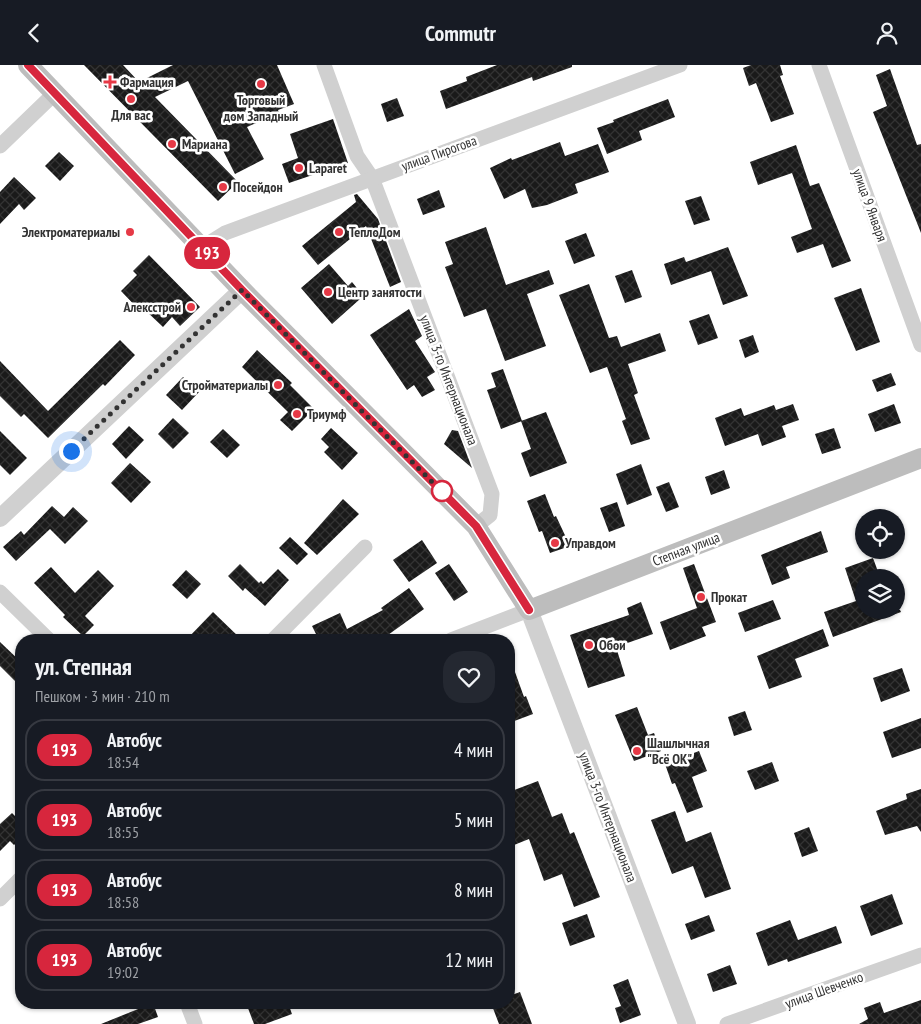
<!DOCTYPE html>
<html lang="ru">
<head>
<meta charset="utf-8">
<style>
  :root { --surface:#171b24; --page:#242831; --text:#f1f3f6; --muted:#9ea1a6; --line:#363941 }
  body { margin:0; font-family:"PT Sans Narrow",sans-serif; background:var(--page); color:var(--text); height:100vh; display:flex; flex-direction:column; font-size:19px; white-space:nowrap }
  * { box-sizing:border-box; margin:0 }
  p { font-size:16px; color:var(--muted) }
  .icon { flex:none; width:28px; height:28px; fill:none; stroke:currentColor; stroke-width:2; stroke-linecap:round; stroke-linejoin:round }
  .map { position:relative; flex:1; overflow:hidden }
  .sheet { position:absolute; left:15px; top:569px; width:500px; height:375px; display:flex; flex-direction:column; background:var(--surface); border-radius:20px; box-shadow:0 1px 4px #0004 }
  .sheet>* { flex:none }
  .badge { padding:0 10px; border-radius:16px; font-size:18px; line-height:32px }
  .fabs { position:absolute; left:855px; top:444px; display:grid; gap:10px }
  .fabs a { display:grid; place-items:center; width:50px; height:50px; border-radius:50%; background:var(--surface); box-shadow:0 1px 4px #0004; font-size:25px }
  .you { position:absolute; width:25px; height:25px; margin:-12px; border:4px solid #fff; border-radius:50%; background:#1a73e8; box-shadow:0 0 0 8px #1a73e833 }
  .map>.badge { position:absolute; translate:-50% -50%; box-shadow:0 0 0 2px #fff }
  .round { display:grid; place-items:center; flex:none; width:52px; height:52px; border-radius:20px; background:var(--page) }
  .head { display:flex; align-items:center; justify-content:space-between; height:85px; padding:0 20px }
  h1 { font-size:24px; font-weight:700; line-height:38px }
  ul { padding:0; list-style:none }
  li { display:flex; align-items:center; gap:15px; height:62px; margin:0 10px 8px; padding:0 10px; border:2px solid var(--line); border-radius:20px }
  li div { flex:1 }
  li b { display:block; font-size:19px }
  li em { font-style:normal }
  li .badge { min-width:55px; font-weight:700; text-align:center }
  header { display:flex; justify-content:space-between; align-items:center; height:65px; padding:0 20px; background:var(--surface); font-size:22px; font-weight:700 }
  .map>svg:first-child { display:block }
  .building { fill:url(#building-cross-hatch) }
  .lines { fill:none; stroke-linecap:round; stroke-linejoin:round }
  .minor { stroke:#d0d0d0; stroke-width:15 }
  .tertiary { stroke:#d0d0d0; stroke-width:18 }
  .secondary { stroke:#bdbdbd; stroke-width:20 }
  .line-casing { stroke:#fff; stroke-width:11 }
  .line { stroke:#d7263d; stroke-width:8 }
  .walk { stroke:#333; stroke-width:5; stroke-dasharray:0 9 }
  .poi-dot { fill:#e63946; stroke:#fff; stroke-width:2 }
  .stop-dot { fill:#fff; stroke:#d7263d; stroke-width:2.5 }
  .labels { text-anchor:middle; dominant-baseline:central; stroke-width:5; stroke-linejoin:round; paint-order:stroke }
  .poi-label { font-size:14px; font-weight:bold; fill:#333; stroke:#fff; text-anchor:start }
  .street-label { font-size:14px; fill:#333; stroke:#fff }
</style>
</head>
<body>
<header><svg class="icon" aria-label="back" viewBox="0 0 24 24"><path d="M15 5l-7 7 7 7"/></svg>Commutr<svg class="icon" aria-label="person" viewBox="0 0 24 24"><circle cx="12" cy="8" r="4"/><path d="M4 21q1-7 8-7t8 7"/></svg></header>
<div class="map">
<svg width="921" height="959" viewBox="0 0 921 959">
  <defs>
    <pattern id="building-cross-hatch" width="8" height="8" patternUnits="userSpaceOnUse" patternTransform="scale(1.25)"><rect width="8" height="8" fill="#1a1a1a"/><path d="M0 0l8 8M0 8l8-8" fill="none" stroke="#333"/></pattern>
  </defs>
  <rect width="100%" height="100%" fill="#fff"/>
  <g class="building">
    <path d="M84,0h39l16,17 34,-17h104l17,39 -16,6 1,3 -32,14 17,32 -29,15 -47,-93 -33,16 83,85 -20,19z"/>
    <path d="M497,0h75v2l-39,14 -1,-4 -86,32 -6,-18 27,-10 -1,-4z"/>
    <path d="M751,0h29l3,10 -3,1 14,38 -23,8 -15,-39 -7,3 -6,-18z"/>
    <path d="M890,4l27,76 4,-1v89l-48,-121 14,-6 -11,-31z"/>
    <path d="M397,33l7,18 -17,6 -6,-18z"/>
    <path d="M668,34l7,18 -36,14 3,9 -35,14 -10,-26 17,-6 -1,-2z"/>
    <path d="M333,54l15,44 -59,20 -7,-19 16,-6 -8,-24z"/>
    <path d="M560,77l5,14 33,-12 11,28 -34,12 3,9 -31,12 -15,3 -7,-19 -21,10 -14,-31 21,-10 1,2z"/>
    <path d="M796,80l14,41 9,-3 32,78 -19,7 -9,-24 -26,9 -6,-16 21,-8 -20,-56 -34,12 -8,-23z"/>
    <path d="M59,87l15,14 -14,15 -15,-15z"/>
    <path d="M14,112l22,21 -12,12 -5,-6 -19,20v-32z"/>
    <path d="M439,125l6,17 -22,8 -6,-16z"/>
    <path d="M357,129l21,25 23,63 -11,5 -24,-61 -48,39 -16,-19 54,-44 -2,-7z"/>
    <path d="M701,131l9,24 -16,5 -9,-24z"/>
    <path d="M486,162l20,58 43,-15 5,14 -27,10 19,52 -41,15 -19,-52 -22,8 -19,-50 8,-3 -8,-22z"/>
    <path d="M586,168l9,23 -21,8 -9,-23z"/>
    <path d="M728,182l20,49 -25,9 -12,-34 -40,14 -7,-21 20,-7 2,5z"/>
    <path d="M149,190l51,52 -20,19 -8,-9 -9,10 -18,-17 -3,3 -21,-22 16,-16 -4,-4z"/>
    <path d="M329,199l19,22 4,-4 9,11 -4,3 3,3 -28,25 -31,-36z"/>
    <path d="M632,205l10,27 -17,6 -10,-27z"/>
    <path d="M589,219l20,54 8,-2 4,11 39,-14 6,18 -38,13 10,29 -4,2 16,44 -19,6 -9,-24 4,-2 -19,-52 -17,6 -31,-78z"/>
    <path d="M861,223l19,54 -24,9 -22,-53z"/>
    <path d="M409,244l13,27 -7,5 20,31 -8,5 8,13 -13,7 -8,-12 -7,5 -37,-55z"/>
    <path d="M709,249l9,24 -20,7 -9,-24z"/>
    <path d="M753,270l6,17 -14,6 -6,-18z"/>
    <path d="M120,275l15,15 -30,31 -2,-2 -55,54 -24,-24 -3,3 -21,-21v-35l48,50z"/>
    <path d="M257,285l35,33 -2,2 24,24 -22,22 -12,-11 8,-8 -46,-45z"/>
    <path d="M503,304l19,52 -21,8 -14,-39 9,-3 -5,-14z"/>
    <path d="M891,308l5,12 -19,7 -5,-12z"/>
    <path d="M183,312l16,15 -17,18 -16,-15z"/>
    <path d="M793,339l6,16 -17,6 4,11 -24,9 -4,-12 -33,12 -10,-28 26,-10 3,8 30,-11 2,5z"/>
    <path d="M894,339l7,19 -26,9 -7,-18z"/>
    <path d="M546,347l21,51 -37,14 -9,-24 10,-4 -10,-28z"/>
    <path d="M173,353l16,15 -16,16 -15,-15z"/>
    <path d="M129,361l15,14 -18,19 -14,-15z"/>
    <path d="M331,363l27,25 -16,17 -18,-18 5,-5 -8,-8z"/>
    <path d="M834,363l7,20 -19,6 -7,-20z"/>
    <path d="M223,364l17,16 -13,13 -17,-16z"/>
    <path d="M452,365l6,1 14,37 -28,-24z"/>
    <path d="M0,366l27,27 -17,17 -10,-10z"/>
    <path d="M130,398l21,19 -20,21 -20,-20z"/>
    <path d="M641,399l11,31 -25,10 -11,-31z"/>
    <path d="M724,405l6,18 -19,7 -6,-18z"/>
    <path d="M669,417l10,25 -13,5 -10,-25z"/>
    <path d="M545,429l9,23 2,-1 14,30 -20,7 -8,-22 -3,1 -12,-31z"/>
    <path d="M343,434l16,15 -42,41 -13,-12z"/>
    <path d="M617,437l8,24 -16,6 -9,-24z"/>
    <path d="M52,441l12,11 9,-10 15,14 -23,23 -15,-15 -34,32 -13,-14 18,-16 3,4z"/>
    <path d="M821,466l7,21 -42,15 4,11 -18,7 -11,-30z"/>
    <path d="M290,472l18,17 -11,11 -18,-17z"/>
    <path d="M422,475l15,23 -28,19 -16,-22z"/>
    <path d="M873,493l7,19h-16v33h36l1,2 -68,25 -9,-25 32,-11 -11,-33z"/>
    <path d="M240,499l19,19 2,-2 2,3 15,-15 11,11 -24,26 -20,-18 -2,3 -15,-15z"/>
    <path d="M449,499l19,28 -14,9 -19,-28z"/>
    <path d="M694,499l22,58 -14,5 4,9 -36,14 -10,-28 37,-14 -14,-40z"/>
    <path d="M51,502l24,26 23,-23 16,16 -29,30 9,9 -11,11 -20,-19 2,-2 -31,-32z"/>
    <path d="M186,505l15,14 -14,15 -15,-14z"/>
    <path d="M409,523l15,21 -43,31h-62l-7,-14 28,-13 7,16 36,-19 -2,-2z"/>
    <path d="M773,535l8,19 -36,13 -7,-19z"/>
    <path d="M641,537l12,32 -37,13 9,29 -37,12 -18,-53 59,-20 -2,-7z"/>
    <path d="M213,547l29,28h-56z"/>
    <path d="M823,564l6,17 -34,13 7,18 -33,12 -12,-33z"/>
    <path d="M0,577l21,20v25l-21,-21z"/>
    <path d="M509,596h2l13,36 2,-1 7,18 -24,9z"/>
    <path d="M902,603l8,23 -29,11 -8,-24z"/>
    <path d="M637,642l11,28 6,-2 7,18 -27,10 -19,-46z"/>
    <path d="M745,646l7,19 -18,6 -6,-19z"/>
    <path d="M921,653v30l-29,10 -9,-26z"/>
    <path d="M699,686l8,20 -15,6 11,30 -16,6 -12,-30 -3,1 -7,-20z"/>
    <path d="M772,697l7,19 -24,9 -8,-19z"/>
    <path d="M538,716l14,36 10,-4 8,21 4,-2 26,65 -26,10 -12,-33 -18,7 -15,-42 -20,8v-55z"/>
    <path d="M921,724v43l-4,-6 -32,9 -9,-24 31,-12 -1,-5z"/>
    <path d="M675,746l11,31 25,-10 20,57 -26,9 -12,-32 -21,8 -21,-54z"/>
    <path d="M12,748l9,9v16l-7,7 -4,-4 -10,10v-27z"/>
    <path d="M809,762l9,24 -16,6 -8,-24z"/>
    <path d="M892,829l11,30 -32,12 -11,-30z"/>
    <path d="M587,849l8,23 -25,9 -8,-23z"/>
    <path d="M709,850l6,16 -24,9 -6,-16z"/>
    <path d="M790,855l8,20 38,-14 6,17 -54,19 -1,-3 -19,7 -12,-33z"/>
    <path d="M730,900l7,19 -24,8 -6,-18z"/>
    <path d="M628,914l13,36 -21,8 -5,-15 6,-2 -8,-21z"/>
    <path d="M520,927l12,32h-33l-8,-21h18v-7z"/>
    <path d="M921,935v24h-62l9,-5 -4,-11 16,-6 4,11z"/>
    <path d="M153,938l5,14 -20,7h-37z"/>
    <path d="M246,938h42l4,11 -27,10h-11z"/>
  </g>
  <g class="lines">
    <g class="minor">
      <path d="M324,0l33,91 15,22 120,316 -2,21 -14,11"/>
      <path d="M819,0l102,280"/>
      <path d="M0,81l55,-53"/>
      <path d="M201,183l24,-15 455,-168"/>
      <path d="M0,527l49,48"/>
      <path d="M273,575l92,-93"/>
      <path d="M451,575l78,-30"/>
      <path d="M0,834l21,-21"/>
      <path d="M187,938l8,21"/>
      <path d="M727,959l194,-69"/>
    </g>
    <g class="tertiary">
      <path d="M0,453l242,-228"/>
      <path d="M529,545l158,414"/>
    </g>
    <path class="secondary" d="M28,0l214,225 234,236 53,84 392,-152"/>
  </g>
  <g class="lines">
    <defs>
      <path id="line" d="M28,0l214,225 234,236 53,84"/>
    </defs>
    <use href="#line" class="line-casing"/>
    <use href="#line" class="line"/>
    <path class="walk" d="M71,386l171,-161 203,205 -3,-4"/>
  </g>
  <g class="poi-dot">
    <path d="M107.5 9.5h5v5h5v5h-5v5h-5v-5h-5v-5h5z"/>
    <circle cx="261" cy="19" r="5"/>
    <circle cx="131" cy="34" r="5"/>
    <circle cx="172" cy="79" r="5"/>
    <circle cx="299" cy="103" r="5"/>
    <circle cx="223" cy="122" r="5"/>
    <circle cx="130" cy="167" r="5"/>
    <circle cx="339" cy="167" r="5"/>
    <circle cx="328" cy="227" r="5"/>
    <circle cx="191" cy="242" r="5"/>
    <circle cx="278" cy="320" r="5"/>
    <circle cx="297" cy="349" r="5"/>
    <circle cx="555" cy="478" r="5"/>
    <circle cx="701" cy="532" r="5"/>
    <circle cx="589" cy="580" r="5"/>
    <circle cx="637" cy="686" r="5"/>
  </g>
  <circle class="stop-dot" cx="442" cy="426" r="10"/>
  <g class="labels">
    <g class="poi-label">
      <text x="120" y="17">Фармация</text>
      <text x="261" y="35" text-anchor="middle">Торговый<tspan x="261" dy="16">дом Западный</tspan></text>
      <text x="131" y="50" text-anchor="middle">Для вас</text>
      <text x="182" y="79">Мариана</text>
      <text x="309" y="103">Laparet</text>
      <text x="233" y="122">Посейдон</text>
      <text x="120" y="167" text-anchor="end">Электроматериалы</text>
      <text x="349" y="167">ТеплоДом</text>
      <text x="338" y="227">Центр занятости</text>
      <text x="181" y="242" text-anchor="end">Алексстрой</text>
      <text x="268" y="320" text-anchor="end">Стройматериалы</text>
      <text x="307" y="349">Триумф</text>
      <text x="565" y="478">Управдом</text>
      <text x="711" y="532">Прокат</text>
      <text x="599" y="580">Обои</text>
      <text x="647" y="678">Шашлычная<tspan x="647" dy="16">"Всё ОК"</tspan></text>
    </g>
    <g class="street-label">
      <text transform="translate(439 88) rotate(-20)">улица Пирогова</text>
      <text transform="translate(870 140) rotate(70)">улица 9 Января</text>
      <text transform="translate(449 315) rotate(69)">улица 3-го Интернационала</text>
      <text transform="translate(686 484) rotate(-21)">Степная улица</text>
      <text transform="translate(608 752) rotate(69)">улица 3-го Интернационала</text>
      <text transform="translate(824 925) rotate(-20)">улица Шевченко</text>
    </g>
  </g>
</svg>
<div class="fabs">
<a><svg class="icon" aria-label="locate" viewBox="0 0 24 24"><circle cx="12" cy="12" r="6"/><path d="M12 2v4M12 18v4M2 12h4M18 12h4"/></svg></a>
<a><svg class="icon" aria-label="layers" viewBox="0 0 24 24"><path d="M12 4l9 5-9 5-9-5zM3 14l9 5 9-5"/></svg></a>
</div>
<div class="you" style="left:71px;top:386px"></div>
<b class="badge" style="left:207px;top:188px;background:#d7263d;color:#fff">193</b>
<section class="sheet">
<div class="head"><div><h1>ул. Степная</h1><p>Пешком · 3 мин · 210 m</p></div><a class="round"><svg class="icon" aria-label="heart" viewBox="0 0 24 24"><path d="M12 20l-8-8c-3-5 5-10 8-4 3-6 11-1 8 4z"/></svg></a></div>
<ul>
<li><span class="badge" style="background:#d7263d;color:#fff">193</span><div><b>Автобус</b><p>18:54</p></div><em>4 мин</em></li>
<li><span class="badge" style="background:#d7263d;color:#fff">193</span><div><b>Автобус</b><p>18:55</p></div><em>5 мин</em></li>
<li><span class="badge" style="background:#d7263d;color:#fff">193</span><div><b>Автобус</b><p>18:58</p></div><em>8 мин</em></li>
<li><span class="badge" style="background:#d7263d;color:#fff">193</span><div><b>Автобус</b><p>19:02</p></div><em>12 мин</em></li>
</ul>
</section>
</div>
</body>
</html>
